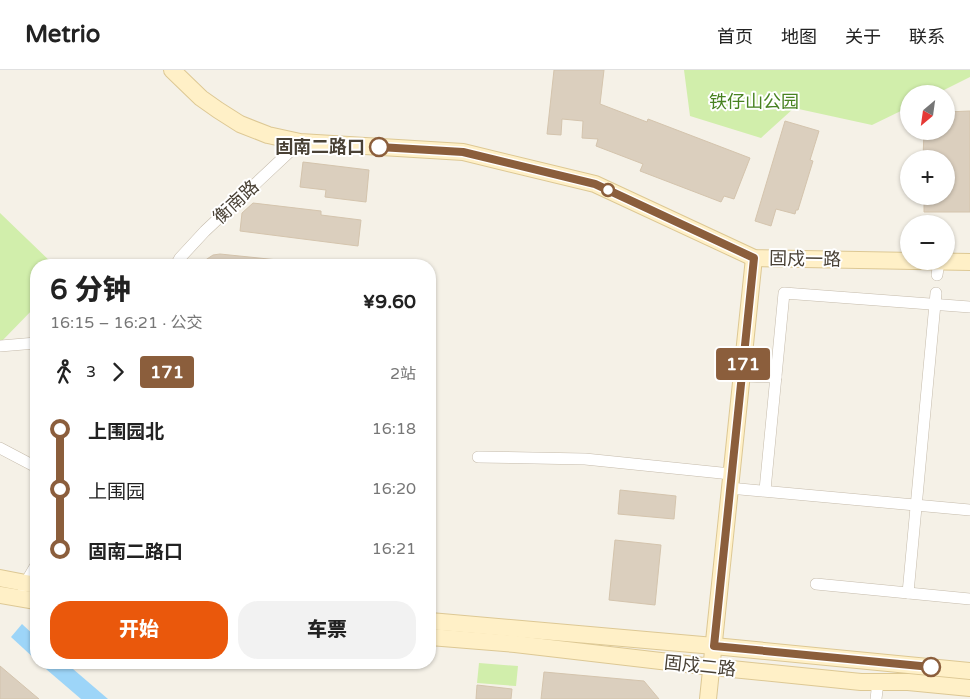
<!DOCTYPE html>
<html lang="zh">
<head>
<meta charset="utf-8">
<style>
  :root { --surface:#fff; --page:#f2f2f2; --text:#222; --muted:#767676; --line:#e0e0e0; --accent:#ea580c }
  body { margin:0; font-family:"Varela Round","Noto Sans SC",sans-serif; background:var(--page); color:var(--text); height:100vh; display:flex; flex-direction:column; font-size:19px; white-space:nowrap }
  * { box-sizing:border-box; margin:0 }
  p { font-size:16px; color:var(--muted) }
  .icon { flex:none; width:28px; height:28px; fill:none; stroke:currentColor; stroke-width:2; stroke-linecap:round; stroke-linejoin:round }
  .map { position:relative; flex:1; overflow:hidden }
  .side { position:absolute; left:30px; top:189px; width:406px; height:410px; display:flex; flex-direction:column; background:var(--surface); border-radius:20px; box-shadow:0 1px 4px #0004 }
  .side>* { flex:none }
  .badge { padding:0 10px; border-radius:4px; font-size:18px; line-height:32px }
  .needle { width:32px; rotate:209deg }
  .fabs { position:absolute; left:900px; top:15px; display:grid; gap:10px }
  .fabs a { display:grid; place-items:center; width:55px; height:55px; border-radius:50%; background:var(--surface); box-shadow:0 1px 4px #0004; font-size:25px }
  .map>.badge { position:absolute; translate:-50% -50%; box-shadow:0 0 0 2px #fff }
  .legs { display:flex; align-items:center; gap:8px; height:55px; padding:0 20px; font-size:16px }
  .legs p { margin-inline-start:auto }
  .head { display:flex; align-items:center; justify-content:space-between; height:85px; padding:0 20px }
  h1 { font-size:28px; font-weight:800; line-height:38px }
  .action { display:flex; gap:10px; margin-top:auto; padding:10px 20px }
  .action a { flex:1; height:58px; border-radius:20px; background:var(--accent); color:#fff; font-size:20px; font-weight:800; line-height:58px; text-align:center }
  .action a+a { background:var(--page); color:var(--text) }
  ul { padding:0 20px; list-style:none }
  li { display:flex; align-items:center; gap:18px; height:60px; font-size:19px }
  li i { display:grid; place-items:center; width:8px; height:100%; margin:0 6px; background:currentColor }
  li i::after { content:''; width:12px; height:12px; margin:-6px; border:4px solid; border-radius:50%; background:var(--surface) }
  li p { margin-inline-start:auto }
  li:first-child i { background:linear-gradient(#0000 50%,currentColor 0) }
  li:last-child i { background:linear-gradient(currentColor 50%,#0000 0) }
  header { display:flex; align-items:center; gap:30px; box-sizing:border-box; height:70px; padding:0 25px; background:var(--surface); border-bottom:1px solid var(--line) }
  header strong { font-size:24px }
  nav { display:flex; gap:28px; margin-inline-start:auto; font-size:18px }
  .map>svg:first-child { display:block }
  .green { fill:#d1eeab }
  .water { fill:#9dd5f8 }
  .building { fill:#dbcfbe; stroke:#d4c4ad }
  .lines { fill:none; stroke-linecap:round; stroke-linejoin:round }
  .street-casing { stroke:#c5bbab; stroke-width:12 }
  .secondary-casing { stroke:#ddc894; stroke-width:18 }
  .street { stroke:#fff; stroke-width:11 }
  .secondary { stroke:#fff0c7; stroke-width:16 }
  .line-1-casing { stroke:#fff; stroke-width:11 }
  .line-1 { stroke:#8b5e3c; stroke-width:8 }
  .stop-1-dot { fill:#fff; stroke:#8b5e3c; stroke-width:2.5 }
  .labels { text-anchor:middle; dominant-baseline:central; stroke-width:4; stroke-linejoin:round; paint-order:stroke }
  .park-label { font-size:18px; fill:#488221; stroke:#fff }
  .stop-label { font-size:18px; font-weight:bold; fill:#494135; stroke:#fff; text-anchor:end }
  .street-label { font-size:18px; fill:#494135; stroke:#fff }
</style>
</head>
<body>
<header>
<strong>Metrio</strong>
<nav><a>首页</a><a>地图</a><a>关于</a><a>联系</a></nav>
</header>
<div class="map">
<svg width="970" height="629" viewBox="0 0 970 629">
  <rect width="100%" height="100%" fill="#f5f1e7"/>
  <g class="green">
    <path d="M684,0h286v7l-34,17h-27v13l-37,18 -78,-17 -33,30 -71,-22z"/>
    <path d="M0,143l54,52h-18v41l-36,37z"/>
    <path d="M479,593l39,3 -2,20 -39,-3z"/>
  </g>
  <g class="water">
    <path d="M22,554l14,13v23l-25,-23z"/>
    <path d="M39,593h27l42,36h-27z"/>
  </g>
  <g class="building">
    <path d="M554,0h50l-4,34 47,18 1,-3 102,39 -16,41 -10,-3 -3,6 -81,-31 3,-7 -47,-18 2,-7 -16,-1 1,-17 -21,-2 -1,16 -14,-1z"/>
    <path d="M970,41v101h-46v-16h22v-37h-23l1,-28h22v-19z"/>
    <path d="M785,51l34,10 -9,29 3,1 -15,49h-2l-1,4 -19,-5 -5,17 -16,-5z"/>
    <path d="M303,92l66,8 -3,32 -41,-5 1,-7 -26,-3z"/>
    <path d="M253,133l68,8v4l40,5 -3,26 -118,-15 2,-18z"/>
    <path d="M220,184l58,6v5h-80l15,-10z"/>
    <path d="M620,420l56,6 -2,23 -56,-5z"/>
    <path d="M615,470l46,5 -6,60 -46,-5z"/>
    <path d="M0,596l39,33h-39z"/>
    <path d="M544,602l100,9 15,18h-118z"/>
    <path d="M477,615l35,4 -1,10h-35z"/>
  </g>
  <g class="lines">
    <defs>
      <g id="street">
        <path d="M176,195l4,-7 25,-27 95,-89"/>
        <path d="M937,205l2,-13"/>
        <path d="M0,276l36,-3"/>
        <path d="M741,306l35,1"/>
        <path d="M0,378l36,19"/>
        <path d="M478,387l107,2 146,15"/>
        <path d="M729,418l241,22"/>
        <path d="M765,420l19,-197 186,14"/>
        <path d="M816,514l154,15"/>
        <path d="M23,517l13,-22"/>
        <path d="M908,523l28,-300"/>
        <path d="M876,629l2,-17"/>
      </g>
      <g id="secondary">
        <path d="M172,0l29,28 17,12 22,14 28,11 32,7 163,10 132,32 159,74 216,4"/>
        <path d="M0,508l36,7"/>
        <path d="M0,525l36,6"/>
        <path d="M430,551l284,25 256,25"/>
        <path d="M430,567l85,7 197,23 149,15h47l62,6"/>
        <path d="M708,629l46,-441"/>
      </g>
    </defs>
    <use href="#street" class="street-casing"/>
    <use href="#secondary" class="secondary-casing"/>
    <use href="#street" class="street"/>
    <use href="#secondary" class="secondary"/>
  </g>
  <g class="lines">
    <defs>
      <path id="line-1" d="M379,77l84,5 132,32 159,74 -40,388 217,21"/>
    </defs>
    <use href="#line-1" class="line-1-casing"/>
    <use href="#line-1" class="line-1"/>
  </g>
  <g class="stop-1-dot">
    <circle cx="379" cy="77" r="9"/>
    <circle cx="608" cy="120" r="6"/>
    <circle cx="931" cy="597" r="9"/>
  </g>
  <g class="labels">
    <g class="park-label">
      <text x="754" y="32">铁仔山公园</text>
    </g>
    <g class="stop-label">
      <text x="365" y="77">固南二路口</text>
    </g>
    <g class="street-label">
      <text transform="translate(236 132) rotate(-43)">衡南路</text>
      <text transform="translate(805 189) rotate(1)">固戍一路</text>
      <text transform="translate(700 596) rotate(6)">固戍二路</text>
    </g>
  </g>
</svg>
<div class="fabs">
<a><svg class="needle" viewBox="-14 -14 28 28"><path d="M0-13l5 13h-10z" fill="#e53935"/><path d="M0 13l5-13h-10z" fill="#767676"/></svg></a>
<a>+</a>
<a>−</a>
</div>
<b class="badge" style="left:743px;top:294px;background:#8b5e3c;color:#fff">171</b>
<section class="side">
<div class="head"><div><h1>6 分钟</h1><p>16:15 – 16:21 · 公交</p></div><b>¥9.60</b></div>
<div class="legs"><svg class="icon" aria-label="walk" viewBox="0 0 24 24"><circle cx="13" cy="4" r="2"/><path d="M13 8l-2 6 4 7M11 14l-3 7M7 12l3-4h3l4 4"/></svg>3<svg class="icon" aria-label="forward" viewBox="0 0 24 24"><path d="M9 5l7 7-7 7"/></svg><b class="badge" style="background:#8b5e3c;color:#fff">171</b><p>2站</p></div>
<ul>
<li><i style="color:#8b5e3c"></i><b>上围园北</b><p>16:18</p></li>
<li><i style="color:#8b5e3c"></i><span>上围园</span><p>16:20</p></li>
<li><i style="color:#8b5e3c"></i><b>固南二路口</b><p>16:21</p></li>
</ul>
<div class="action"><a>开始</a><a>车票</a></div>
</section>
</div>
</body>
</html>
